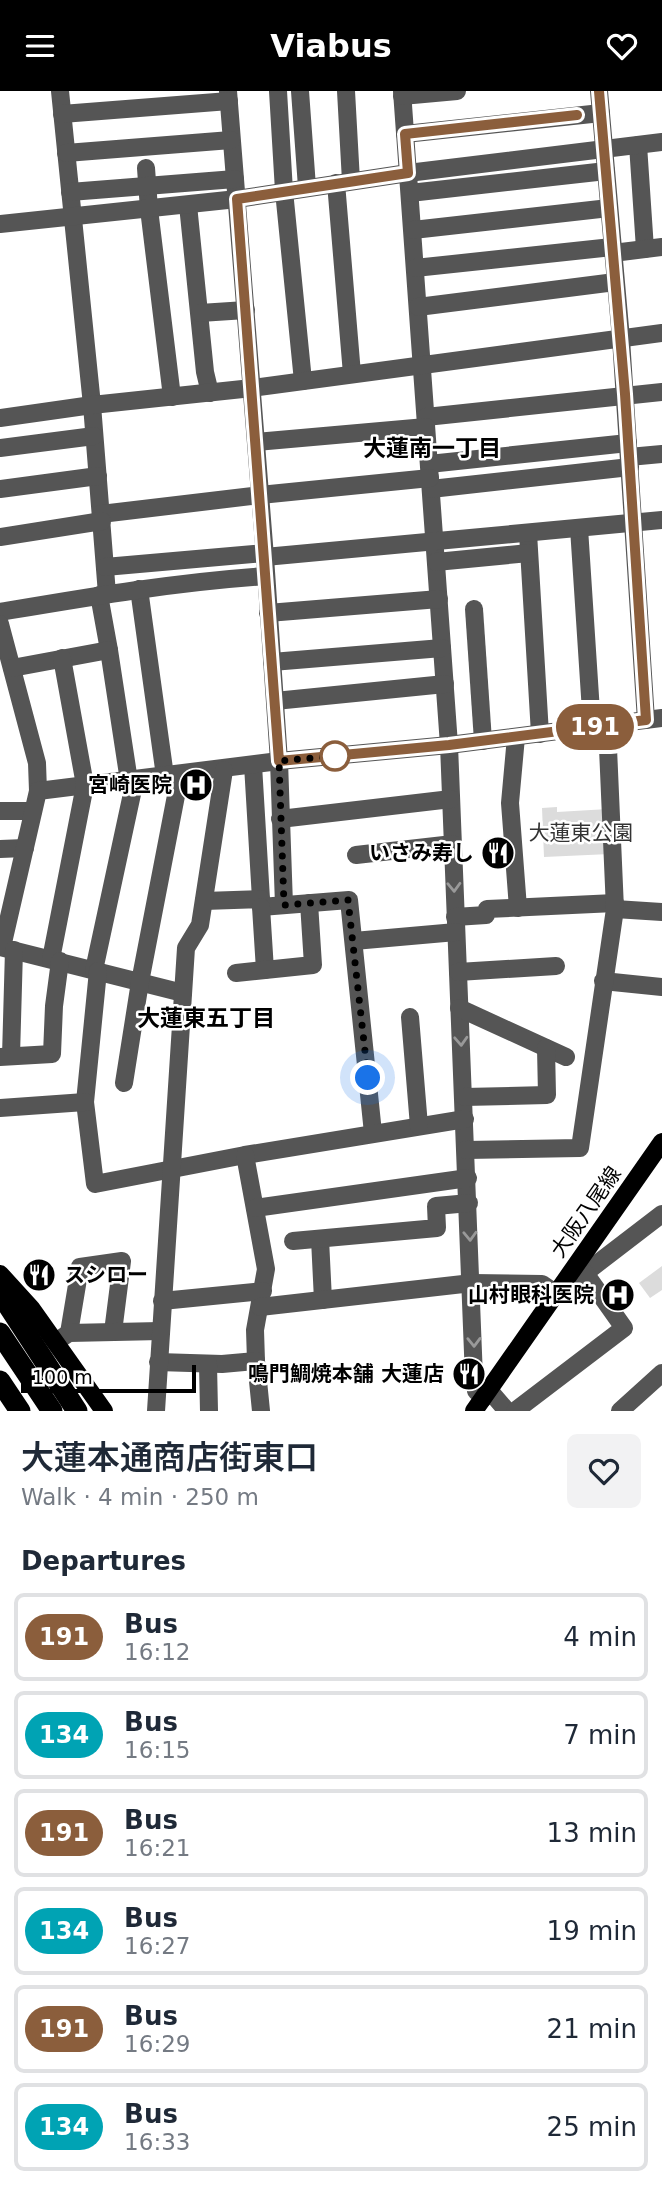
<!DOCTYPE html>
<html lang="en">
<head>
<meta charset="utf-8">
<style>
  :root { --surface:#fff; --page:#f2f2f3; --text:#1f2937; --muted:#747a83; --line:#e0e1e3; --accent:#000 }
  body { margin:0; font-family:"DejaVu Sans","Noto Sans JP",sans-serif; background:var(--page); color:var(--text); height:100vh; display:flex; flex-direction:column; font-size:26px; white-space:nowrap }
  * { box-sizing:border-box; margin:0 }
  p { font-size:23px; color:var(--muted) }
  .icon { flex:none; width:38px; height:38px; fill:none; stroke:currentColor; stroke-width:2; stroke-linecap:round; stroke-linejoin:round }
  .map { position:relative; height:1320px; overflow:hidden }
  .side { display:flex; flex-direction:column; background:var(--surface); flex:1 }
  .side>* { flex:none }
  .badge { padding:0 14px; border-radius:23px; font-size:24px; line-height:46px }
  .scale { position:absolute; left:21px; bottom:18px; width:175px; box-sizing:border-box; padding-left:7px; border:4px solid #000; border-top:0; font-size:19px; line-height:24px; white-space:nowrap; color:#000; -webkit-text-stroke:5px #fff; paint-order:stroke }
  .you { position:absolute; width:35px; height:35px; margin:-18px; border:5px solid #fff; border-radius:50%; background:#1a73e8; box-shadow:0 0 0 10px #1a73e833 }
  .map>.badge { position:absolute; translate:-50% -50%; box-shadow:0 0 0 4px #fff }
  h2 { padding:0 21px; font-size:26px; line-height:63px }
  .round { display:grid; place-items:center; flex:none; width:74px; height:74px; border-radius:10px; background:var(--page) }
  .headline { display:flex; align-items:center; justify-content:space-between; height:119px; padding:0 21px }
  h1 { font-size:33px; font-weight:600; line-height:52px }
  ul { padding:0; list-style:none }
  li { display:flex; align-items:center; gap:21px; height:88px; margin:0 14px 10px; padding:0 7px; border:4px solid var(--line); border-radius:10px }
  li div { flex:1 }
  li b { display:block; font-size:26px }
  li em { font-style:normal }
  li .badge { min-width:77px; font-weight:700; text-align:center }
  header { display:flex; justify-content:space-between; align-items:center; height:91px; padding:0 21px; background:var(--accent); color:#fff; font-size:32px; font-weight:600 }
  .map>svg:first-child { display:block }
  .green { fill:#dcdcdc }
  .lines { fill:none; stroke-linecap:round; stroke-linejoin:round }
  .minor { stroke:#555; stroke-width:18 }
  .major { stroke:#000; stroke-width:18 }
  .highway { stroke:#000; stroke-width:21 }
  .oneway { stroke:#999 }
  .line-casing { stroke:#fff; stroke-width:16 }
  .line { stroke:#8b5e3c; stroke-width:10 }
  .walk { stroke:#000; stroke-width:7; stroke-dasharray:0 12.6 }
  .stop-dot { fill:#fff; stroke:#8b5e3c; stroke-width:3.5 }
  .labels { text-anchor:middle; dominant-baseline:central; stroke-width:5; stroke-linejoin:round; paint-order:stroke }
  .poi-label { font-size:21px; font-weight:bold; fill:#000; stroke:#fff; text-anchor:end }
  .park-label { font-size:21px; fill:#333; stroke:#fff }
  .street-label { font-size:21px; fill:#000; stroke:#fff }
  .neighbourhood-label { font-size:23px; font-weight:bold; fill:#000; stroke:#fff }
</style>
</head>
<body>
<header><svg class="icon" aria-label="menu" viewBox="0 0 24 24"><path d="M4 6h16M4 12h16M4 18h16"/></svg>Viabus<svg class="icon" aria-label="heart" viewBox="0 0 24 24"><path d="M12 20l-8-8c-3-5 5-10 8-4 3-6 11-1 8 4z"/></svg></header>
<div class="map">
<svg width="662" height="1320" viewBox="0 0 662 1320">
  <rect width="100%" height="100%" fill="#fff"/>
  <g class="green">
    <path d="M557,716v5l51,-3 2,45 -66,3 -2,-49z"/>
    <path d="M662,1175v24l-12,8 -11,-15z"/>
  </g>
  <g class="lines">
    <g class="minor">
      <path d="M60,0l32,314 15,189"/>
      <path d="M228,0l37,466 14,204 5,144"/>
      <path d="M278,0l6,100 19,190"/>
      <path d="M300,0l7,96"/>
      <path d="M346,0l5,90"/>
      <path d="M402,0l47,654 25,633 2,13 8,7"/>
      <path d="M599,0l22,248 25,381"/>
      <path d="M402,5l55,-5"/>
      <path d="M62,23l167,-13"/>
      <path d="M405,43l196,-21"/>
      <path d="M638,54l7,104"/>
      <path d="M66,62l165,-13"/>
      <path d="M146,77l3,41 23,188"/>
      <path d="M336,92l16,191"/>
      <path d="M70,101l165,-13"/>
      <path d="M410,102l196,-22"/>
      <path d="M188,114l17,167 5,21"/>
      <path d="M0,133l237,-25 171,-26 254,-31"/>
      <path d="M413,139l196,-22"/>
      <path d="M613,162l49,-6"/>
      <path d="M415,177l197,-21"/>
      <path d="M418,216l197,-25"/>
      <path d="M200,222l46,-3"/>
      <path d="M426,326l236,-25"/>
      <path d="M0,327l92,-13 160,-17 410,-55"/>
      <path d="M256,351l170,-15"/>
      <path d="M0,357l94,-12"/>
      <path d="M629,366l33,-3"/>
      <path d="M429,373l199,-21"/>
      <path d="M0,398l98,-13"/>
      <path d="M431,398l199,-22"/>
      <path d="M101,423l159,-19 170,-17"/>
      <path d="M579,437l13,199"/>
      <path d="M528,442l12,201"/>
      <path d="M0,446l102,-16"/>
      <path d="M265,466l397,-37"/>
      <path d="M436,471l93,-9"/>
      <path d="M105,476l160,-14"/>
      <path d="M139,498l26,187"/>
      <path d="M99,504l10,55"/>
      <path d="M474,518l9,132"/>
      <path d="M0,521c89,-15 176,-30 266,-36"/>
      <path d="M268,522l171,-14"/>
      <path d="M0,533l37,139 1,28"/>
      <path d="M272,571l170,-14"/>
      <path d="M12,577l97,-18 20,131"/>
      <path d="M275,610l170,-17"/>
      <path d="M516,646l-6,66 8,105"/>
      <path d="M253,674l8,134"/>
      <path d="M0,720h33"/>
      <path d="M280,728l171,-20"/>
      <path d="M0,758l25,-1"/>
      <path d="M356,764l97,-11"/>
      <path d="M204,810l57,-2v8l88,-7 24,233"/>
      <path d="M261,816l4,63"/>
      <path d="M615,818l47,3"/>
      <path d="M455,826l31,-2 1,-6 128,-6"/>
      <path d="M354,850l102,-9"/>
      <path d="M0,856l183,46"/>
      <path d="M2,856l36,-156 241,-30 170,-16 213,-27"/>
      <path d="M51,868l34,-174 -23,-127"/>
      <path d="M94,879l41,-190"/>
      <path d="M98,880l-13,131 10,82 150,-29 220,-36"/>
      <path d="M458,881l98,-6"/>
      <path d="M236,882l77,-8 -4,-62"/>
      <path d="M603,890l59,6"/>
      <path d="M459,917l107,49"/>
      <path d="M410,926l9,109"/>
      <path d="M11,965l3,-106"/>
      <path d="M0,966l52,-3 2,-48 6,-45"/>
      <path d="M124,992l16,-101 40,-207"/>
      <path d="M464,1006l83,-2 -1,-47"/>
      <path d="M0,1017l85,-6"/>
      <path d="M466,1059l114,-2 35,-239 -8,-184"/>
      <path d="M245,1064l21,114 -11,61 1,31 5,50"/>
      <path d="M255,1117l213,-30"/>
      <path d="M320,1148l3,61"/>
      <path d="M293,1150l144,-13 -1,-22 33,-3"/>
      <path d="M575,1185l10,-3 77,-59"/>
      <path d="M162,1210l101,-10"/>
      <path d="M260,1216l212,-24 70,1 13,9"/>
      <path d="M69,1242l11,-66 42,-6 -9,71"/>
      <path d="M60,1248l9,-6 91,-2"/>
      <path d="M158,1271l64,2 34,-3"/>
      <path d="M208,1273l1,47"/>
      <path d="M489,1299l18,21"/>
      <path d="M156,1320l30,-463 14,-23 24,-155"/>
      <path d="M515,1320l109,-83 -39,-55"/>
      <path d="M620,1320l42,-38"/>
    </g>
    <g class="major">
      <path d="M0,1183l31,34 73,103"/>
      <path d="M474,1320l188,-269"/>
    </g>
    <g class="highway">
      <path d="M0,1202l77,118"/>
      <path d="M0,1242l52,78"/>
      <path d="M0,1290l20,30"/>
    </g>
  </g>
  <defs><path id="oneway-chevron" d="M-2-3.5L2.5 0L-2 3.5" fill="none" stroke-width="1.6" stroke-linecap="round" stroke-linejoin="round" transform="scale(1.75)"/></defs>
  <g class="oneway">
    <use href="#oneway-chevron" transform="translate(454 796) rotate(88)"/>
    <use href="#oneway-chevron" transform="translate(461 950) rotate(87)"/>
    <use href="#oneway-chevron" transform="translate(470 1145) rotate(88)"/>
    <use href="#oneway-chevron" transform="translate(474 1251) rotate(89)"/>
  </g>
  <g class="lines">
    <defs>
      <path id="line" d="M577,24l-172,19 3,39 -171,26 42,562 170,-16 197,-25 -21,-326 -26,-303"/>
    </defs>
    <use href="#line" class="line-casing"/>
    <use href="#line" class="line"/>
    <path class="walk" d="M335,665l-56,5 5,144 64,-5 20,178"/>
  </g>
  <defs>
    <symbol id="hospital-disc" viewBox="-11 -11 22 22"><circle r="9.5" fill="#000" stroke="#fff"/><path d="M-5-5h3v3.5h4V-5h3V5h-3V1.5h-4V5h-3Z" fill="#fff"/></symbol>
    <symbol id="restaurant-disc" viewBox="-11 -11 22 22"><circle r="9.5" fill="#000" stroke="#fff"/><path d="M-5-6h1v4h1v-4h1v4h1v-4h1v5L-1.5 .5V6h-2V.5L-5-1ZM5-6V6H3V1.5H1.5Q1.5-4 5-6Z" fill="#fff"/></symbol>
  </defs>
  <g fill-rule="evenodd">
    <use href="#hospital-disc" x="177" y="675" width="38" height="38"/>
    <use href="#restaurant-disc" x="479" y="743" width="38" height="38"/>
    <use href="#restaurant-disc" x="20" y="1165" width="38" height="38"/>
    <use href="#hospital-disc" x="599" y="1185" width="38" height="38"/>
    <use href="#restaurant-disc" x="450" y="1264" width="38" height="38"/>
  </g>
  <circle class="stop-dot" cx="335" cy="665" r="14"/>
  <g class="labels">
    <g class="poi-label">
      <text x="172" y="694">宮崎医院</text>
      <text x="474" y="762">いさみ寿し</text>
      <text x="64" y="1184" text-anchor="start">スシロー</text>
      <text x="594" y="1204">山村眼科医院</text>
      <text x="444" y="1283">鳴門鯛焼本舗 大蓮店</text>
    </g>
    <g class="park-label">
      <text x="581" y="742">大蓮東公園</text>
    </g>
    <g class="street-label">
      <text transform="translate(586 1121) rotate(-55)">大阪八尾線</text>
    </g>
    <g class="neighbourhood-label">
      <text x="432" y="357">大蓮南一丁目</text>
      <text x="206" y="927">大蓮東五丁目</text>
    </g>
  </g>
</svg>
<div class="scale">100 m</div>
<div class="you" style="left:368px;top:987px"></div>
<b class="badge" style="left:595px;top:636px;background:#8b5e3c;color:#fff">191</b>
</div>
<section class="side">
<div class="headline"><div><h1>大蓮本通商店街東口</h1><p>Walk · 4 min · 250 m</p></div><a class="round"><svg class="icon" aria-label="heart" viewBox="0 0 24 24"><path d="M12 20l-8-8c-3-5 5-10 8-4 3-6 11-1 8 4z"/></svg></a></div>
<h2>Departures</h2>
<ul>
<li><span class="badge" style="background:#8b5e3c;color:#fff">191</span><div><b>Bus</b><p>16:12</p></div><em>4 min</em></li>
<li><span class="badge" style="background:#00a3b4;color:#fff">134</span><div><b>Bus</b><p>16:15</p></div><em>7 min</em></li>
<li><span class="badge" style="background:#8b5e3c;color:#fff">191</span><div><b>Bus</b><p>16:21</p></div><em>13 min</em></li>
<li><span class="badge" style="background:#00a3b4;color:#fff">134</span><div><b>Bus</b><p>16:27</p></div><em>19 min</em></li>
<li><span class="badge" style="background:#8b5e3c;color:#fff">191</span><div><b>Bus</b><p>16:29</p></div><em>21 min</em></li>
<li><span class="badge" style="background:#00a3b4;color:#fff">134</span><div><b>Bus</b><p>16:33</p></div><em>25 min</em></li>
</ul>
</section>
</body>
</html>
